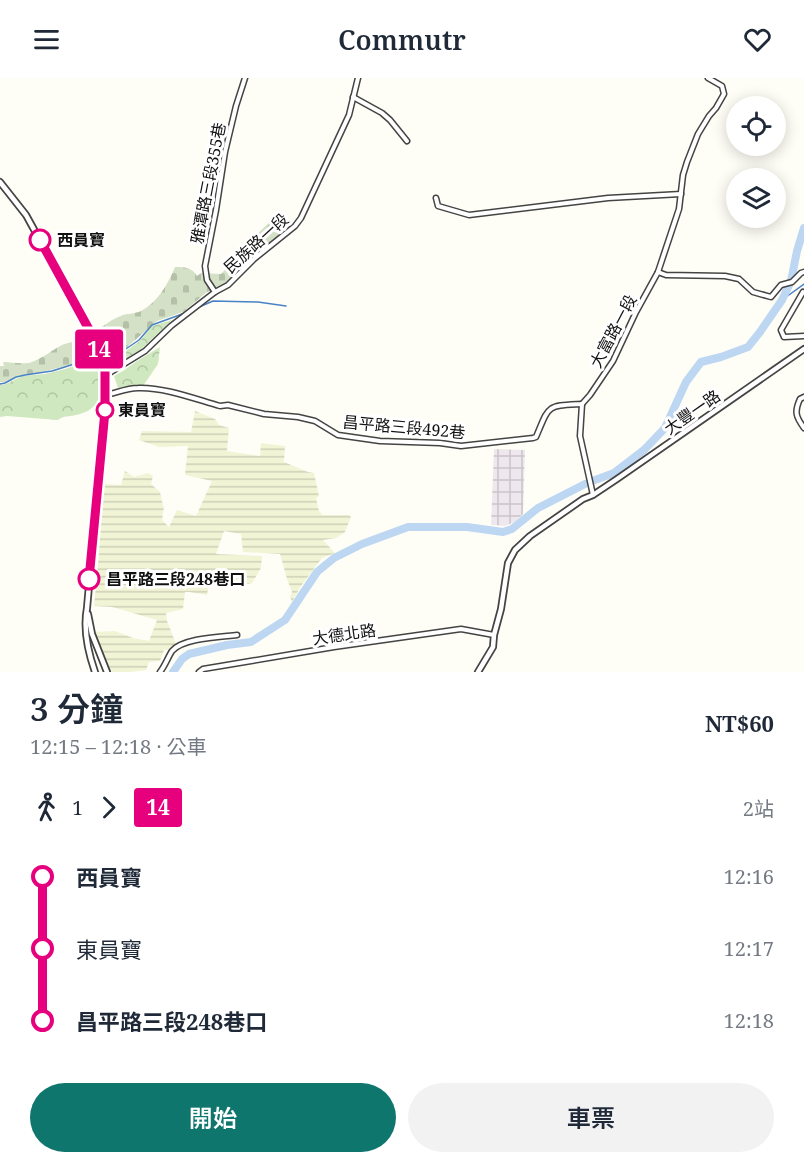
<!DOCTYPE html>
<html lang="zh-TW">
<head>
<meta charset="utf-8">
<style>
  :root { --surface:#fff; --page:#f2f2f3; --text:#1f2937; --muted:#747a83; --accent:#0f766e }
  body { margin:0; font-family:"Noto Serif","Noto Sans TC",serif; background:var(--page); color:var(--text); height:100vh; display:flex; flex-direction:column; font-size:22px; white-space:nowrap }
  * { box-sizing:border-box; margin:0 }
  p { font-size:20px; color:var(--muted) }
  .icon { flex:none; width:33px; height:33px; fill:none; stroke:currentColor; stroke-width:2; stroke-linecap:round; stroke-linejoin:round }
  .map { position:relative; height:594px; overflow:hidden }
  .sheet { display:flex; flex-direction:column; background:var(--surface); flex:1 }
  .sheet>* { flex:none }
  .badge { padding:0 12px; border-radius:4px; font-size:21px; line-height:39px }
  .buttons { position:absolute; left:726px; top:18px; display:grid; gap:12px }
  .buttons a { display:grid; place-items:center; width:60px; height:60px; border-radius:50%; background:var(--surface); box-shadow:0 3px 15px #0003; font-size:30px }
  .map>.badge { position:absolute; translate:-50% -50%; box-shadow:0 0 0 3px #fff }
  .legs { display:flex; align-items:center; gap:9px; height:66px; padding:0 30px; font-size:20px }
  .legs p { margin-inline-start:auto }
  .overview { display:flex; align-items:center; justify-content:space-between; height:102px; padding:0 30px }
  h1 { font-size:33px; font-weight:600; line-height:45px }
  .button { display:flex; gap:12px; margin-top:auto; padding:12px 30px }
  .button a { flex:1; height:69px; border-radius:36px; background:var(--accent); color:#fff; font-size:24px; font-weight:600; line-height:69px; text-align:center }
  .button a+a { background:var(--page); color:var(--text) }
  ul { padding:0 30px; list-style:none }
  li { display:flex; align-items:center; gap:21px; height:72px; font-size:22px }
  li i { display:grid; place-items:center; width:9px; height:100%; margin:0 8px; background:currentColor }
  li i::after { content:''; width:15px; height:15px; margin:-8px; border:4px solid; border-radius:50%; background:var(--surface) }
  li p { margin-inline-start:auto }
  li:first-child i { background:linear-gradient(#0000 50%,currentColor 0) }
  li:last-child i { background:linear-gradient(currentColor 50%,#0000 0) }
  header { display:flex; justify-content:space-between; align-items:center; height:78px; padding:0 30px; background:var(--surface); font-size:27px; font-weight:600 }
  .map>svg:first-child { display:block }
  .industrial { fill:url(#industrial-grid) }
  .farmland { fill:url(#farmland-rules) }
  .cemetery { fill:url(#cemetery-stones) }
  .park { fill:url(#park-crowns) }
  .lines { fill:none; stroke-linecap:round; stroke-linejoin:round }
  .stream { stroke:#4982c5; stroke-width:1.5 }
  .river { stroke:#bdd7f3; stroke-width:8 }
  .minor-casing { stroke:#444; stroke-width:7 }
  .tertiary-casing { stroke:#444; stroke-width:8 }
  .minor { stroke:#fff; stroke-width:4 }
  .tertiary { stroke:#fff; stroke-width:4.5 }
  .line-1-casing { stroke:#fff; stroke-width:14 }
  .line-1 { stroke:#e6007e; stroke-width:9 }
  .stop-1-dot { fill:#fff; stroke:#e6007e; stroke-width:3 }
  .labels { text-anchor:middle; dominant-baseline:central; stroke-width:6; stroke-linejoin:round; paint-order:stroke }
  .street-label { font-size:16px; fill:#111; stroke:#fff }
  .stop-label { font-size:16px; font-weight:bold; fill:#111; stroke:#fff; text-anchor:start }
</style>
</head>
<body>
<header><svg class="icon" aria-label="menu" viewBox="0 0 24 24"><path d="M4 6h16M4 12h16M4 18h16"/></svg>Commutr<svg class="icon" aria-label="heart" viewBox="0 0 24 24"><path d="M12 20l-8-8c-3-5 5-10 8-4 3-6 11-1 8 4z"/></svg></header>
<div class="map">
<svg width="804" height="594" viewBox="0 0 804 594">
  <defs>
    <pattern id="industrial-grid" width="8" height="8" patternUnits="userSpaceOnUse" patternTransform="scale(1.5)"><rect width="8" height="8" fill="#eee7ee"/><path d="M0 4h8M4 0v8" fill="none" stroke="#cbc5cb"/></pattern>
    <pattern id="farmland-rules" width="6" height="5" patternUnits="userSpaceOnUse" patternTransform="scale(1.5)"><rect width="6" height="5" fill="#f2f4d6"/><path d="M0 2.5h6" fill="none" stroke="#ced0b7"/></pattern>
    <pattern id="cemetery-stones" width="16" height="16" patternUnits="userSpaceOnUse" patternTransform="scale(1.5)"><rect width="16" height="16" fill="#d4e1c6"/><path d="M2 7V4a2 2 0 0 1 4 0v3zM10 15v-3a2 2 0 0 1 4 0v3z" fill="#b5c0a9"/></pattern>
    <pattern id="park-crowns" width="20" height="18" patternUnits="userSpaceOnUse" patternTransform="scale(1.5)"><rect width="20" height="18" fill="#cfe8c0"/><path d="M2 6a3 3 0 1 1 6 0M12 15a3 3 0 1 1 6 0" fill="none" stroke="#b1c6a4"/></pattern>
  </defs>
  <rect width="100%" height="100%" fill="#fefef6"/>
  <path class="industrial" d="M494,371l31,1 -2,64 -8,8 -10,4 -14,-1z"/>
  <path class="farmland" d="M195,333l20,8 4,6 10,3 -2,23 33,5 1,-13 24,3 -1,16 24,10 6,1 5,23 -3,2 3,13 4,4h26l2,2 -6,15 -9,6 -13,2 12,13 -13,5 -21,28 -9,16 -2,-5 2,-5 -5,-13 -7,-25 -37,-2 -2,-18 -17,-3 -8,23 46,2 -1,12 -9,15 -4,1 -37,-11 -4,22 -18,-3h-4l-2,17 -17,4 1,8 9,23 -4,6h-8l-4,11 -11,1 -3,8 -16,2h-20l-4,-13 -13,-27 22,-1 18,7 16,3 8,-21 -45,-13 -18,-1 5,-53 2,-49 3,-20 17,1 4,-14 9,6 14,-4 5,3 -2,8 9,8 3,14 1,1 -2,13 7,7 8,-17 19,6 16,-35 -27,-6 3,-29 -29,1 -20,-7 3,-9 49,1z"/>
  <g class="cemetery">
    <path d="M270,144l13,10 -37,29 -14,16 -13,11 -12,4 -24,20 -26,9 -31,27 -11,5 -9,2 -12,-22c9,-7 18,-14 29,-18 6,-2 12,-1 18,-4 17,-9 27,-27 34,-44 9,0 17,0 22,9l4,-3 20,1 16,-17 7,-15 13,-8z"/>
    <path d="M89,258l8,20 -27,9 -33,8 -21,3 -11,6h-5v-16h4l-1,-4c9,0 20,3 29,0 11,-4 20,-12 30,-17 9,-4 19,-3 27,-9z"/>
  </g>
  <g class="park">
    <path d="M172,242l-31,29 -23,15 -8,3 -3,-10 10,-1 6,-3 17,-12 12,-15z"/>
    <path d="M160,269l-2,17 -15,22 -25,2 -4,-12 9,-5 14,-10z"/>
    <path d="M98,280c5,9 4,17 3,28 -2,17 -7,25 -25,29 -7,2 -12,0 -18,5l-51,-4 -7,1v-32l6,-1 16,-8 23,-2 20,-5z"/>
  </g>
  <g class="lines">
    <g class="stream">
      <path d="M782,222l22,-16"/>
      <path d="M197,230l16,-7 45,1 28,4"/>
      <path d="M104,277h13l22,-15 13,-15 33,-12"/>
      <path d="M0,306l5,-1 11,-6 9,-2 27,-4 48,-15"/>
    </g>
    <g class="river">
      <path d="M595,402l19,-7 30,-23 21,-22 21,-46 15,-20 20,-5 27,-10 12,-15 22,-32 9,-19 6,-30 7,-23"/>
      <path d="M173,594l9,-13 7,-5 38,-9 24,-3 34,-22 32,-48 17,-14 28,-14 46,-17h59l36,5 9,-3 26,-21 47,-24"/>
    </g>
    <defs>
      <g id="minor">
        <path d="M353,19l29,16 8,7 17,21"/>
        <path d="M436,120l2,8 31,9 139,-17 73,-4"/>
        <path d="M658,194l8,3 59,1 14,3 14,13 18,5 10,-12 11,-3 9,-9 3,-1"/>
        <path d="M215,214l-8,-12 -2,-14 11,-56 9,-58 11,-46 9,-28"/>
        <path d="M803,214l-22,38 3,7 20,-1"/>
        <path d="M106,297l39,-24 26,-25 44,-34 13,-7 26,-26 41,-33 6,-8 48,-103 9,-37"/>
        <path d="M106,317c10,-2 21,-7 32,-7 26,-1 57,11 82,18l8,-1 36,9 34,3 17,4 23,14 42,6 60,2 21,3 72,-8 3,-1c14,-33 10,-31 46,-33"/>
        <path d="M804,319l-4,2c-6,13 -4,18 4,29"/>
        <path d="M593,417l-13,-59 2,-32 8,-9 23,-34 23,-49 22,-40 21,-63 4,-34 4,-13 11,-28 11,-18 7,-8 8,-14 -2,-8 -14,-8"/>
        <path d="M160,594c5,-6 8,-15 12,-21 11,-13 48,-14 65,-16"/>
        <path d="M199,594l4,-3 18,-3 113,-19 127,-18 33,6"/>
      </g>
      <g id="tertiary">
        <path d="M0,104l26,33 71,129 8,21 1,30 -19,213c-4,21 1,44 8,64"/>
        <path d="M88,536l4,20 15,38"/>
        <path d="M478,594l15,-25 1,-12 7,-26 7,-46 7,-13 15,-14 53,-37 10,-4 24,-16 187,-130"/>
      </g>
    </defs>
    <use href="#minor" class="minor-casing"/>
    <use href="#tertiary" class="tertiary-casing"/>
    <use href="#minor" class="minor"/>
    <use href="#tertiary" class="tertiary"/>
  </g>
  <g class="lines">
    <defs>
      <path id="line-1" d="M40,162l57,104 8,21v46l-16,168"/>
    </defs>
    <use href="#line-1" class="line-1-casing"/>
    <use href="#line-1" class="line-1"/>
  </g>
  <g class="stop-1-dot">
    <circle cx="40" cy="162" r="10"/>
    <circle cx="105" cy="332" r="8"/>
    <circle cx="89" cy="501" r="10"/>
  </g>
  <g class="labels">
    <g class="street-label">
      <text transform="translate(208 105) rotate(-79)">雅潭路三段355巷</text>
      <text transform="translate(256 165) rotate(-42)">民族路一段</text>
      <text transform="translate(613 253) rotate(-62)">大富路一段</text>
      <text transform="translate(692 334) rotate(-35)">大豐一路</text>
      <text transform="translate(404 349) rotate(5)">昌平路三段492巷</text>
      <text transform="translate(344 556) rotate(-8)">大德北路</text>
    </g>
    <g class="stop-label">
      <text x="57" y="162">西員寶</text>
      <text x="118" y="332">東員寶</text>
      <text x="106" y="501">昌平路三段248巷口</text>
    </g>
  </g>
</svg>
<div class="buttons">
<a><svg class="icon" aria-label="locate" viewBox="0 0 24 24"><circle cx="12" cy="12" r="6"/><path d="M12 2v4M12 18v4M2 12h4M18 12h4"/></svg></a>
<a><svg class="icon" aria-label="layers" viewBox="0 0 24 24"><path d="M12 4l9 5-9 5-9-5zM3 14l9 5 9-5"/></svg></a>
</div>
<b class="badge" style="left:99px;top:271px;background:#e6007e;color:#fff">14</b>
</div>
<section class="sheet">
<div class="overview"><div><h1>3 分鐘</h1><p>12:15 – 12:18 · 公車</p></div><b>NT$60</b></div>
<div class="legs"><svg class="icon" aria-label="walk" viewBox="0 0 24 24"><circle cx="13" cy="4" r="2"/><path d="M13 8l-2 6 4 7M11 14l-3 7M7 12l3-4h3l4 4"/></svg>1<svg class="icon" aria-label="forward" viewBox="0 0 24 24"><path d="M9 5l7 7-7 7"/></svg><b class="badge" style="background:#e6007e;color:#fff">14</b><p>2站</p></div>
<ul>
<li><i style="color:#e6007e"></i><b>西員寶</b><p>12:16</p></li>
<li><i style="color:#e6007e"></i><span>東員寶</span><p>12:17</p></li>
<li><i style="color:#e6007e"></i><b>昌平路三段248巷口</b><p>12:18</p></li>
</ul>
<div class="button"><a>開始</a><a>車票</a></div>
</section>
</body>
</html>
